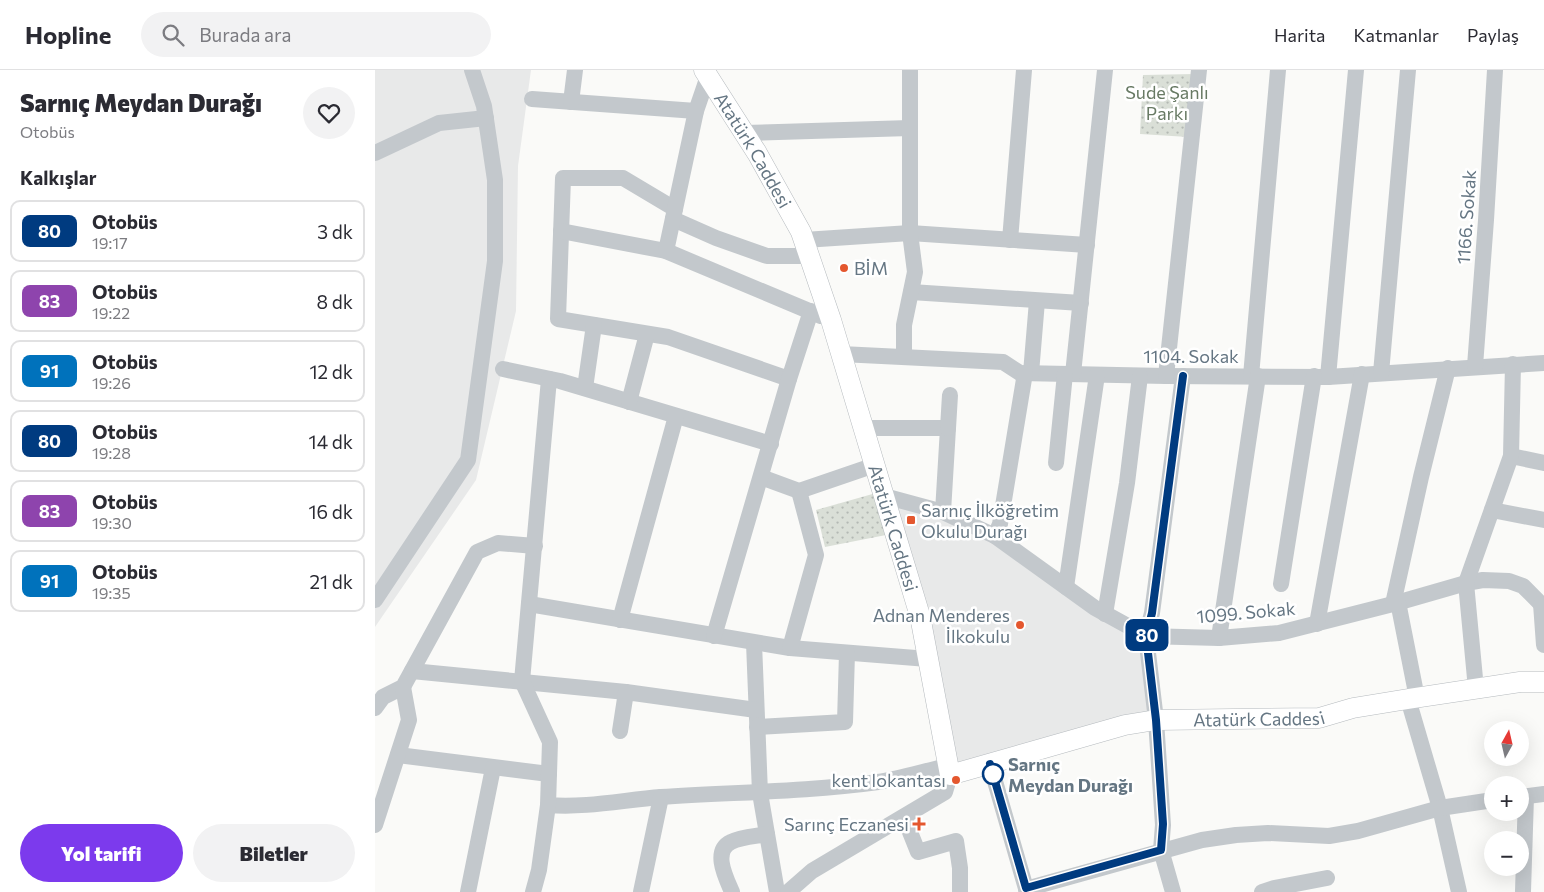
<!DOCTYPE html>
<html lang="tr">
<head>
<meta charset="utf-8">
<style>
  :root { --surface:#fff; --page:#f2f2f3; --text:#2b2b33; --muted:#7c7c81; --line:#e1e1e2; --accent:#7c3aed }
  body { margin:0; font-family:Commissioner,sans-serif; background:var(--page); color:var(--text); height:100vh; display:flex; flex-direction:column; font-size:19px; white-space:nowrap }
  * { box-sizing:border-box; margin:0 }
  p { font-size:16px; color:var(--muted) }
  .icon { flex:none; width:28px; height:28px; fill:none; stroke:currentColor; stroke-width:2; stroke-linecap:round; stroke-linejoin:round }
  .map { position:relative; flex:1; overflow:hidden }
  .details { display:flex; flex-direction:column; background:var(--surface); width:375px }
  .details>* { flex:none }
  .badge { padding:0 10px; border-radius:8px; font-size:18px; line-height:32px }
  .needle { width:32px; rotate:8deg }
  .fabs { position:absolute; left:1109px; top:651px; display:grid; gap:10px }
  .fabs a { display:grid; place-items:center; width:45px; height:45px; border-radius:50%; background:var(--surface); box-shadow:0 5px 20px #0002; font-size:25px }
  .map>.badge { position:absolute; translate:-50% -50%; box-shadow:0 0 0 2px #fff }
  h2 { padding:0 20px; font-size:19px; line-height:45px }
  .round { display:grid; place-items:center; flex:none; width:52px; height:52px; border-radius:26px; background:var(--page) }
  .overview { display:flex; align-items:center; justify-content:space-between; height:85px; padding:0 20px }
  h1 { font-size:24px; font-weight:800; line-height:38px }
  .button { display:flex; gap:10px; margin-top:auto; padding:10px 20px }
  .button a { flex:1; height:58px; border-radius:30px; background:var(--accent); color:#fff; font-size:20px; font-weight:800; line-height:58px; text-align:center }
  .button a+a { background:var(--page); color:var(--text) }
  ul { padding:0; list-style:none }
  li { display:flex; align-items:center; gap:15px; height:62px; margin:0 10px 8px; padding:0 10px; border:2px solid var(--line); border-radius:10px }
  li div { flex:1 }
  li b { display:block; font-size:19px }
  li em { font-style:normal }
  li .badge { min-width:55px; font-weight:700; text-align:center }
  header { display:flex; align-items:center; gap:30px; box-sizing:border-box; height:70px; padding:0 25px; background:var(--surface); border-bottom:1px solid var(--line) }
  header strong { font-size:24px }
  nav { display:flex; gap:28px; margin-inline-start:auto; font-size:18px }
  .search { width:350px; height:45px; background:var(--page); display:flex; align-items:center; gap:12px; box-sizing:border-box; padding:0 18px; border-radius:28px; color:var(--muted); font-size:19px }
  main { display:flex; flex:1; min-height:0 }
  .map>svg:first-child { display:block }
  .built { fill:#e8e9e9 }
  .park { fill:url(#park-dots) }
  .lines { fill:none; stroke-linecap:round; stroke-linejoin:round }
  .major-casing { stroke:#b5babe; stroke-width:21 }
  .minor { stroke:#c3c8cc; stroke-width:16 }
  .major { stroke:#fff; stroke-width:20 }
  .line-casing { stroke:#fff; stroke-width:11 }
  .line { stroke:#003b80; stroke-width:8 }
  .poi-dot { fill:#e4572e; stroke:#fff; stroke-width:2 }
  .stop-dot { fill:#fff; stroke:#003b80; stroke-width:2.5 }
  .labels { text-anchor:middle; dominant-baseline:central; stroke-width:5; stroke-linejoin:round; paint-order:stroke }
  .park-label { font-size:18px; fill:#687a64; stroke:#fff }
  .street-label { font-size:18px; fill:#657683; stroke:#fff }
  .poi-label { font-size:18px; fill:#657683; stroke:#fff; text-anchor:end }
  .stop-label { font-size:18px; font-weight:bold; fill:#657683; stroke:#fff; text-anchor:start }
</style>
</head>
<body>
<header>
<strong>Hopline</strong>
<div class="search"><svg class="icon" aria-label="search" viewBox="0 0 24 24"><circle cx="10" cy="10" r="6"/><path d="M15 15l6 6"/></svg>Burada ara</div>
<nav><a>Harita</a><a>Katmanlar</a><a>Paylaş</a></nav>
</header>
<main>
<section class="details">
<div class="overview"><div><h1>Sarnıç Meydan Durağı</h1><p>Otobüs</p></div><a class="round"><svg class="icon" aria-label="heart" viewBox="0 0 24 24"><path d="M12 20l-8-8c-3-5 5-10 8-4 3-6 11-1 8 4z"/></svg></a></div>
<h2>Kalkışlar</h2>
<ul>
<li><span class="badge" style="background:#003b80;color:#fff">80</span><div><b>Otobüs</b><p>19:17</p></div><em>3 dk</em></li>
<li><span class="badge" style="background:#8e44ad;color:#fff">83</span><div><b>Otobüs</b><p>19:22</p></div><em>8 dk</em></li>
<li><span class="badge" style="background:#0072bc;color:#fff">91</span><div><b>Otobüs</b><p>19:26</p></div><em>12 dk</em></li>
<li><span class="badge" style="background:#003b80;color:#fff">80</span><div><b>Otobüs</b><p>19:28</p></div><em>14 dk</em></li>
<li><span class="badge" style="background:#8e44ad;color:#fff">83</span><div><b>Otobüs</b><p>19:30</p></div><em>16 dk</em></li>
<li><span class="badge" style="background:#0072bc;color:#fff">91</span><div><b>Otobüs</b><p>19:35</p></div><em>21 dk</em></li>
</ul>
<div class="button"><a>Yol tarifi</a><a>Biletler</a></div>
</section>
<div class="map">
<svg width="1169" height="822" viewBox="0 0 1169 822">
  <defs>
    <pattern id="park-dots" width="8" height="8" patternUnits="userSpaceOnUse" patternTransform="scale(1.25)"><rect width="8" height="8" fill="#dadfd7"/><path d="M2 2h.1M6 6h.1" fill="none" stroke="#b4b9b4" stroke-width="1.8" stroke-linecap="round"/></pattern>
  </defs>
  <rect width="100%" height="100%" fill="#fafaf8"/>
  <g class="built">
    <path d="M0,0h156l-13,96 -2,145 -40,169 -101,147z"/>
    <path d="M509,426l59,16 203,124 10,84 -206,55z"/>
  </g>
  <g class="park">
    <path d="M820,4l-7,63 -48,-3 3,-59z"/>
    <path d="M501,423l10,42 -61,12 -9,-37z"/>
  </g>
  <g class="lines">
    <defs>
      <g id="major">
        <path id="s1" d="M329,0l53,83 44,79 30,88 89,296 30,159 175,-50 31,-5 163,-2 34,-10 55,-9 112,-17h24"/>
      </g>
    </defs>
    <use href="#major" class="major-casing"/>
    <g class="minor">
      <path d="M157,29l164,12"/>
      <path d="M196,32l4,-32"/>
      <path d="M369,63l166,-5"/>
      <path d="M0,83l64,-30 47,-5"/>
      <path d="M300,139l-52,-31h-60l-5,141 110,18 121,42"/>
      <path d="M298,149l43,19 51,18h42"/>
      <path d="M186,161l105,20 155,65"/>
      <path d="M429,170l106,-7 177,12"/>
      <path d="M635,170l14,-170"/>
      <path d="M291,181l30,-140 12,-35"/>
      <path d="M536,222l170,11"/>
      <path d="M466,284l162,8 17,11 146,3 162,1 216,-14"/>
      <path d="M529,287v-32l11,-53 -5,-39v-163"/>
      <path d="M1100,296l11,-146 9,-150"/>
      <path d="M128,299l57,12 211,63"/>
      <path d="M656,303l6,-72"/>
      <path d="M1006,303l27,-303"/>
      <path d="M698,304l32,-304"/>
      <path d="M791,306l33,-306"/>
      <path d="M876,306l27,-306"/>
      <path d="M953,307l28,-307"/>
      <path d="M210,318l9,-63"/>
      <path d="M254,332l18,-68"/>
      <path d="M489,358h84l-5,84"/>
      <path d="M573,358l2,-33"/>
      <path d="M1136,386l33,7"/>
      <path d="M681,393l9,-89"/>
      <path d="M386,407l38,14 76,-26"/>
      <path d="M509,426l59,16 52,24 100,72 51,28 73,2 60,-5 114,-29 73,-21 17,-3 26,1 14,5 18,18h3"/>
      <path d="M1117,440l52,10"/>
      <path d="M620,466l5,-12 25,-151"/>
      <path d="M906,514l33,-208"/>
      <path d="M691,517l31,-212"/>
      <path d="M0,530l93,-140 27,-199v-81l-11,-74 -12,-36"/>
      <path d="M1023,532l19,96"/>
      <path d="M154,534l261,44 138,11"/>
      <path d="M1018,534l28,-127 27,-109"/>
      <path d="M1166,534l3,41"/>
      <path d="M730,544l22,-131 13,-107"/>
      <path d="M245,550l56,-204"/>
      <path d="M942,554l45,-250"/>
      <path d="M339,566l75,-257 22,-68"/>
      <path d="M844,568l39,-262"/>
      <path d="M379,573l6,150 17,99"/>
      <path d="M415,578l26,-93 -17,-64"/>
      <path d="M37,601l214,21"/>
      <path d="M1101,619l-10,-106 45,-127 2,-92"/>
      <path d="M1033,629l32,109 19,84"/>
      <path d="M0,638l8,-11 20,-10 74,-135 21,-9 37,3"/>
      <path d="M382,657l88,-5 2,-69"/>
      <path d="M245,661l6,-39 130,18"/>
      <path d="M23,685l151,19"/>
      <path d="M615,694l37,128"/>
      <path d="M1145,727l24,-3"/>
      <path d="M173,735c38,3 75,-5 113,-8 73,-5 145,-5 217,-15 23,-4 47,-11 70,-16"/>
      <path d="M529,747l14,35 38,-11 4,27v24"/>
      <path d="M0,755l34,-105 -6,-33"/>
      <path d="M651,819l176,-49 34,-5 32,-2 61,3 29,-5 82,-23 53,-8"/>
      <path d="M93,822l25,-124"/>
      <path d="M158,822l6,-22 9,-65 2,-63 -28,-61 27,-302"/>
      <path d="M266,822l20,-95"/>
      <path d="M357,822c-6,-14 -20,-41 -1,-50 9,-5 26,-6 36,-8"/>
      <path d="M413,822l24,-21 133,-79 5,-17"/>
      <path d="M798,822l-12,-42 2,-25 -7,-105 -10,-84 6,-23 31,-237"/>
      <path d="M887,822l12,-4 53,-10"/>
      <path d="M1148,822l3,-96"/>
    </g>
    <use href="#major" class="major"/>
  </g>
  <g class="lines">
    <defs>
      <path id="line" d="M615,694l36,124 135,-38 2,-26 -7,-104 -10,-84 6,-23 31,-237"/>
    </defs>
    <use href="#line" class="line-casing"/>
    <use href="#line" class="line"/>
  </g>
  <g class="poi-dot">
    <circle cx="469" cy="198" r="5"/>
    <rect x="531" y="445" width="10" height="10" rx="2.5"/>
    <circle cx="645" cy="555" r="5"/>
    <circle cx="581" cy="710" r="5"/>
    <path d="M541.5 746.5h5v5h5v5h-5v5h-5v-5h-5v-5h5z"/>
  </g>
  <circle class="stop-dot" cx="618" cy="704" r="10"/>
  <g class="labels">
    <g class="park-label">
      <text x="792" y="22">Sude Şanlı<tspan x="792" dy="21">Parkı</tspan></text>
    </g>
    <g class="street-label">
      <text stroke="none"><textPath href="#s1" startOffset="94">Atatürk Caddesi</textPath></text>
      <text transform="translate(1091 147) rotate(-86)">1166. Sokak</text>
      <text x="816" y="286">1104. Sokak</text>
      <text stroke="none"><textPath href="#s1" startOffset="499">Atatürk Caddesi</textPath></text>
      <text transform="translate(871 542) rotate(-5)">1099. Sokak</text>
      <text stroke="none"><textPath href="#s1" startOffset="1069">Atatürk Caddesi</textPath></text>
    </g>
    <g class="poi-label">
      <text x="479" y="198" text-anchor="start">BİM</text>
      <text x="546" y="440" text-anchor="start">Sarnıç İlköğretim<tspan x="546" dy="21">Okulu Durağı</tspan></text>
      <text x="635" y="545">Adnan Menderes<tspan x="635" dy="21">İlkokulu</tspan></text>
      <text x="571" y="710">kent lokantası</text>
      <text x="534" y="754">Sarınç Eczanesi</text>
    </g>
    <g class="stop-label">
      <text x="633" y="694">Sarnıç<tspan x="633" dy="21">Meydan Durağı</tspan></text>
    </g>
  </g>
</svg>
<div class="fabs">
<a><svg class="needle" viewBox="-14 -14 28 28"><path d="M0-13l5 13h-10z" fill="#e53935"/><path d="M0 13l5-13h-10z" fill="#7c7c81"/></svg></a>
<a>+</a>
<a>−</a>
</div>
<b class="badge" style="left:772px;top:565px;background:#003b80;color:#fff">80</b>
</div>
</main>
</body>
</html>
